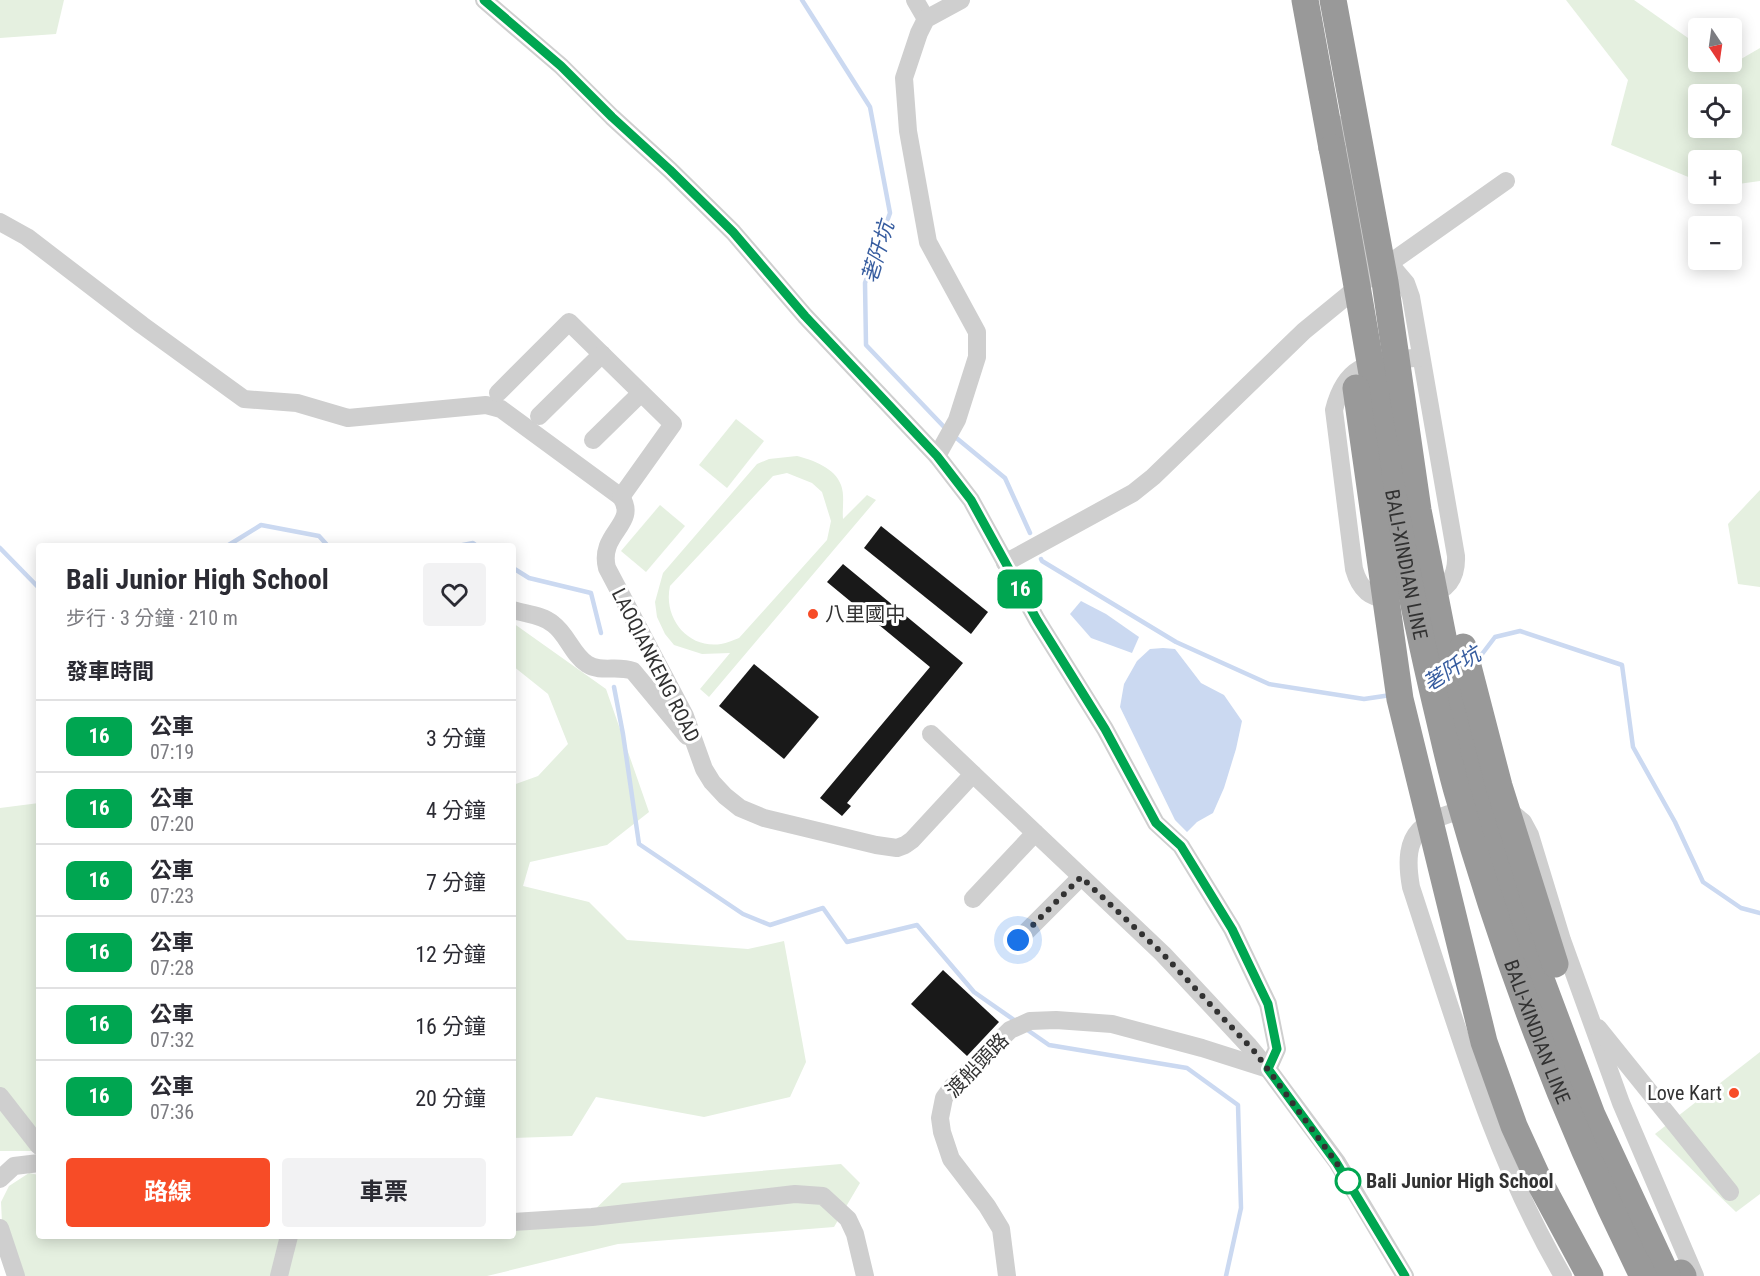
<!DOCTYPE html>
<html lang="zh-TW">
<head>
<meta charset="utf-8">
<style>
  :root { --surface:#fff; --page:#f2f2f3; --text:#2b2b33; --muted:#7c7c81; --line:#e1e1e2; --accent:#f74c27 }
  body { margin:0; font-family:"Roboto Condensed","Noto Sans TC",sans-serif; background:var(--page); color:var(--text); height:100vh; display:flex; flex-direction:column; font-size:22px; white-space:nowrap }
  * { box-sizing:border-box; margin:0 }
  p { font-size:20px; color:var(--muted) }
  .icon { flex:none; width:33px; height:33px; fill:none; stroke:currentColor; stroke-width:2; stroke-linecap:round; stroke-linejoin:round }
  .map { position:relative; flex:1; overflow:hidden }
  .details { position:absolute; left:36px; top:543px; width:480px; height:696px; display:flex; flex-direction:column; background:var(--surface); border-radius:6px; box-shadow:0 3px 15px #0003 }
  .details>* { flex:none }
  .badge { padding:0 12px; border-radius:9px; font-size:21px; line-height:39px }
  .needle { width:39px; rotate:167deg }
  .controls { position:absolute; left:1688px; top:18px; display:grid; gap:12px }
  .controls a { display:grid; place-items:center; width:54px; height:54px; border-radius:6px; background:var(--surface); box-shadow:0 3px 15px #0003; font-size:30px }
  .you { position:absolute; width:30px; height:30px; margin:-15px; border:4px solid #fff; border-radius:50%; background:#1a73e8; box-shadow:0 0 0 9px #1a73e833 }
  .map>.badge { position:absolute; translate:-50% -50%; box-shadow:0 0 0 3px #fff }
  h2 { padding:0 30px; font-size:22px; line-height:54px }
  .round { display:grid; place-items:center; flex:none; width:63px; height:63px; border-radius:6px; background:var(--page) }
  .head { display:flex; align-items:center; justify-content:space-between; height:102px; padding:0 30px }
  h1 { font-size:28px; font-weight:700; line-height:45px }
  .action { display:flex; gap:12px; margin-top:auto; padding:12px 30px }
  .action a { flex:1; height:69px; border-radius:6px; background:var(--accent); color:#fff; font-size:24px; font-weight:700; line-height:69px; text-align:center }
  .action a+a { background:var(--page); color:var(--text) }
  ul { padding:0; list-style:none }
  li { display:flex; align-items:center; gap:18px; height:72px; padding:0 30px; border-top:2px solid var(--line) }
  li div { flex:1 }
  li b { display:block; font-size:22px }
  li em { font-style:normal }
  li .badge { min-width:66px; font-weight:700; text-align:center }
  .map>svg:first-child { display:block }
  .green { fill:#e5f0e0; fill-rule:evenodd }
  .water { fill:#cbd9f1 }
  .lines { fill:none; stroke-linecap:round; stroke-linejoin:round }
  .stream { stroke:#cbd9f1; stroke-width:4.5 }
  .building { fill:#191919 }
  .minor { stroke:#cfcfcf; stroke-width:18 }
  .highway { stroke:#999; stroke-width:27 }
  .highway-bridge { stroke:#999; stroke-width:27 }
  .line-casing { stroke:#fff; stroke-width:14 }
  .line { stroke:#00a651; stroke-width:9 }
  .walk { stroke:#323232; stroke-width:6; stroke-dasharray:0 10.8 }
  .poi-dot { fill:#f74c27; stroke:#fff; stroke-width:2 }
  .stop-dot { fill:#fff; stroke:#00a651; stroke-width:3 }
  .labels { text-anchor:middle; dominant-baseline:central; stroke-width:6; stroke-linejoin:round; paint-order:stroke }
  .street-label { font-size:20px; fill:#323232; stroke:#fff }
  .poi-label { font-size:20px; fill:#323232; stroke:#fff; text-anchor:start }
  .stop-label { font-size:20px; font-weight:bold; fill:#323232; stroke:#fff; text-anchor:start }
  .water-label { font-size:21px; font-style:italic; fill:#365c9f; stroke:#fff }
</style>
</head>
<body>
<div class="map">
<svg width="1760" height="1276" viewBox="0 0 1760 1276">
  <rect width="100%" height="100%" fill="#fff"/>
  <g class="green">
    <path d="M0,0h64l-8,34 -56,4z"/>
    <path d="M1566,0h68l64,45v17h24l7,4 31,-18v133l-29,4v-25h-33v21l-87,-36 17,-65zM1731,94v34h-33v-34z"/>
    <path d="M736,419l28,22 -37,47 -28,-23z"/>
    <path d="M797,456c16,4 38,12 44,29 4,10 1,24 2,34l24,-24 9,5 -167,197 -9,-8 30,-36 -28,1 -28,-9 -9,-11 -8,-17 -2,-15 8,-29 94,-109 12,-5zM787,473l25,10 10,9 9,29 -4,19 -88,98c-6,2 -12,5 -18,6 -34,5 -58,-27 -51,-58l103,-110z"/>
    <path d="M1760,490v97l-22,-3 -10,-60z"/>
    <path d="M660,505l25,21 -39,46 -25,-21z"/>
    <path d="M513,623l93,66 43,123 -42,33 -77,17 -7,24 66,16 38,38 121,9 36,-8 22,121 -16,35 -86,20 -108,-20 -24,39 -59,2v-353l25,-9 30,-32 -20,-50 -35,-28z"/>
    <path d="M39,803v348h-39v-343z"/>
    <path d="M1760,1052v142l-24,18 -81,-78z"/>
    <path d="M841,1164l19,19 -26,44 -216,17 -131,32h-472l-13,-53 -1,-21 8,-16 20,-13 10,2v61h474v-7l64,-2 45,-44z"/>
  </g>
  <g class="water">
    <path d="M1081,601l25,13 33,23 -7,16 -41,-15 -21,-24z"/>
    <path d="M1163,648l12,1 26,34 23,12 18,26 -6,28 -12,39 -11,25 -16,9 -10,10 -12,-12 -55,-113 4,-23 13,-23 13,-12z"/>
  </g>
  <g class="lines">
    <g class="stream">
      <path d="M802,0l68,107 20,106 -25,70 1,62 80,84"/>
      <path d="M954,436l51,42 25,55"/>
      <path d="M227,546l34,-21 58,11 9,10"/>
      <path d="M458,546l15,-3 4,3"/>
      <path d="M0,548l39,40"/>
      <path d="M1041,559l1,2 134,81 93,42 95,15 27,-4"/>
      <path d="M513,568l16,10 62,15 10,40"/>
      <path d="M1475,660l4,-2 16,-21 25,-6 102,34 11,82 42,75 28,60 38,26 19,5"/>
      <path d="M614,687l9,47 16,110 104,70 27,11 53,-17 24,34 70,-17 57,67 43,30"/>
      <path d="M1026,1029l23,16 138,23 51,37 3,103 -15,68"/>
    </g>
  </g>
  <g class="building">
    <path d="M881,526l107,86 -17,22 -107,-86z"/>
    <path d="M843,564l120,99 -116,140 4,3 -9,10 -22,-18 110,-131 -103,-85z"/>
    <path d="M754,664l65,53 -35,42 -65,-53z"/>
    <path d="M943,970l56,52 -32,34 -56,-52z"/>
  </g>
  <g class="lines">
    <g class="minor">
      <path d="M484,0l77,66 51,51 58,53 63,62 72,84 132,140 34,44 66,120 68,109 51,94 25,23 51,83 36,75 9,45 -9,20 69,93 68,114"/>
      <path d="M915,0l11,19"/>
      <path d="M1342,125l28,152"/>
      <path d="M0,222l27,15 115,88 102,74 53,4 51,15 138,-13 15,4 120,88c18,27 -23,36 -14,71l78,148 19,53 8,13 13,14 15,12 24,10 112,27 21,3 8,-3 7,-5 61,-66 190,180 86,92 19,23"/>
      <path d="M1389,263l17,20 5,14 45,259c1,22 -9,36 -31,39"/>
      <path d="M498,393l71,-71 104,102 -52,73"/>
      <path d="M539,416l63,-62"/>
      <path d="M593,440l48,-47"/>
      <path d="M937,456l20,-36 20,-63v-25l-49,-90 -20,-111 -4,-53 15,-45 7,-14 35,-19"/>
      <path d="M1005,563l128,-70 20,-16 151,-146 66,-54 136,-96"/>
      <path d="M1394,598c-22,3 -34,-8 -40,-29l-20,-159c13,-52 42,-47 87,-53"/>
      <path d="M513,610c13,4 30,5 40,14 14,10 19,30 34,40 14,9 30,1 46,7l54,65"/>
      <path d="M931,734l42,40"/>
      <path d="M1474,807c-52,13 -73,23 -63,80 44,133 81,268 152,389"/>
      <path d="M1512,813l11,9 7,13 32,105 59,163 74,173"/>
      <path d="M973,899l62,-66"/>
      <path d="M1018,940l63,-63"/>
      <path d="M1598,1028l132,164"/>
      <path d="M0,1096l39,50"/>
      <path d="M0,1179l14,-13 25,-3"/>
      <path d="M513,1222l79,-5 203,-23 28,2 25,23 7,15 10,42"/>
      <path d="M0,1228l16,48"/>
      <path d="M279,1276l10,-40"/>
      <path d="M1007,1276l-6,-47 -14,-23 -36,-47 -9,-27 -2,-14 4,-20 8,-11 58,-57 20,-9 26,-1 56,4 90,24 66,21"/>
    </g>
    <g class="highway">
      <path d="M1305,0l27,148"/>
      <path d="M1681,1273l2,3"/>
    </g>
    <g class="highway-bridge">
      <path d="M1333,0l52,282 33,228 29,147 31,130 52,163 62,165 75,161"/>
      <path id="s1" d="M1332,148c36,185 60,373 104,557 7,29 13,58 21,86 47,167 109,330 186,485"/>
      <path d="M1356,388l44,311 84,343 30,84 27,59 49,91"/>
      <path d="M1463,647l36,139 56,178"/>
    </g>
  </g>
  <g class="lines">
    <defs>
      <path id="line" d="M484,0l77,66 51,51 58,53 63,62 72,84 132,140 34,44 66,120 68,109 51,94 25,23 51,83 36,75 9,45 -9,20 68,93 69,114"/>
    </defs>
    <use href="#line" class="line-casing"/>
    <use href="#line" class="line"/>
    <path class="walk" d="M1018,940l63,-63 82,77 92,98 81,110 12,19"/>
  </g>
  <g class="poi-dot">
    <circle cx="813" cy="614" r="6"/>
    <circle cx="1734" cy="1093" r="6"/>
  </g>
  <circle class="stop-dot" cx="1348" cy="1181" r="12"/>
  <g class="labels">
    <g class="street-label">
      <text stroke="none"><textPath href="#s1" startOffset="423">BALI-XINDIAN LINE</textPath></text>
      <text transform="translate(656 665) rotate(63)">LAOQIANKENG ROAD</text>
      <text stroke="none"><textPath href="#s1" startOffset="909">BALI-XINDIAN LINE</textPath></text>
      <text transform="translate(977 1065) rotate(-46)">渡船頭路</text>
    </g>
    <g class="poi-label">
      <text x="825" y="614">八里國中</text>
      <text x="1722" y="1093" text-anchor="end">Love Kart</text>
    </g>
    <g class="stop-label">
      <text x="1366" y="1181">Bali Junior High School</text>
    </g>
    <g class="water-label">
      <text transform="translate(878 252) rotate(-73)">荖阡坑</text>
      <text transform="translate(1452 669) rotate(-32)">荖阡坑</text>
    </g>
  </g>
</svg>
<div class="controls">
<a><svg class="needle" viewBox="-14 -14 28 28"><path d="M0-13l5 13h-10z" fill="#e53935"/><path d="M0 13l5-13h-10z" fill="#7c7c81"/></svg></a>
<a><svg class="icon" aria-label="locate" viewBox="0 0 24 24"><circle cx="12" cy="12" r="6"/><path d="M12 2v4M12 18v4M2 12h4M18 12h4"/></svg></a>
<a>+</a>
<a>−</a>
</div>
<div class="you" style="left:1018px;top:940px"></div>
<b class="badge" style="left:1020px;top:589px;background:#00a651;color:#fff">16</b>
<section class="details">
<div class="head"><div><h1>Bali Junior High School</h1><p>步行 · 3 分鐘 · 210 m</p></div><a class="round"><svg class="icon" aria-label="heart" viewBox="0 0 24 24"><path d="M12 20l-8-8c-3-5 5-10 8-4 3-6 11-1 8 4z"/></svg></a></div>
<h2>發車時間</h2>
<ul>
<li><span class="badge" style="background:#00a651;color:#fff">16</span><div><b>公車</b><p>07:19</p></div><em>3 分鐘</em></li>
<li><span class="badge" style="background:#00a651;color:#fff">16</span><div><b>公車</b><p>07:20</p></div><em>4 分鐘</em></li>
<li><span class="badge" style="background:#00a651;color:#fff">16</span><div><b>公車</b><p>07:23</p></div><em>7 分鐘</em></li>
<li><span class="badge" style="background:#00a651;color:#fff">16</span><div><b>公車</b><p>07:28</p></div><em>12 分鐘</em></li>
<li><span class="badge" style="background:#00a651;color:#fff">16</span><div><b>公車</b><p>07:32</p></div><em>16 分鐘</em></li>
<li><span class="badge" style="background:#00a651;color:#fff">16</span><div><b>公車</b><p>07:36</p></div><em>20 分鐘</em></li>
</ul>
<div class="action"><a>路線</a><a>車票</a></div>
</section>
</div>
</body>
</html>
